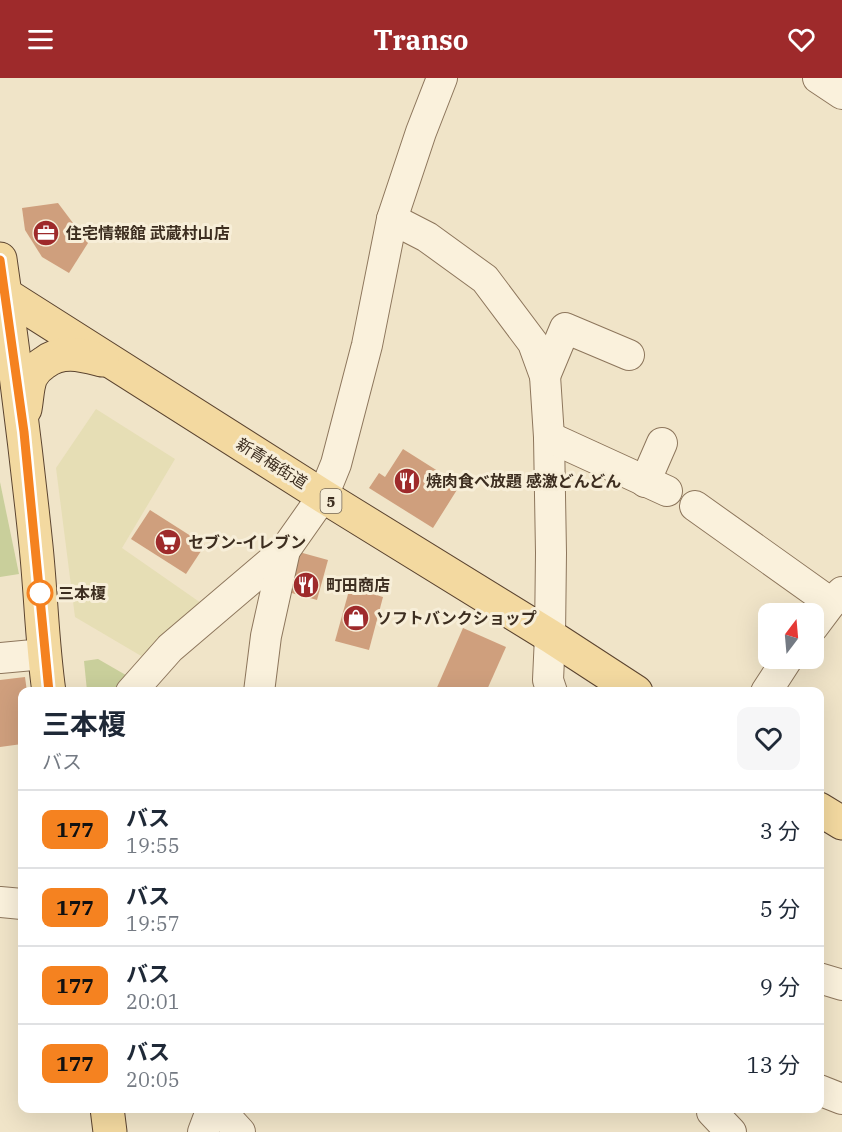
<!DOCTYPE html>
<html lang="ja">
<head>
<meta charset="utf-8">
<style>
  :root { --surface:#fff; --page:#f6f6f7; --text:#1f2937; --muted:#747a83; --line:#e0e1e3; --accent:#9e2a2b }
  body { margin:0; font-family:"IBM Plex Serif","Noto Sans JP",serif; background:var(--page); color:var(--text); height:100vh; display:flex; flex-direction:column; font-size:22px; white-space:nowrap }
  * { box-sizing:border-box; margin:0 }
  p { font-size:20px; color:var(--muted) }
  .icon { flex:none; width:33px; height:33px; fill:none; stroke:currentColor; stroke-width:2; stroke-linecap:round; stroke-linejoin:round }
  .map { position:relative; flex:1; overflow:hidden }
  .sheet { position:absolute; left:18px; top:609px; width:806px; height:426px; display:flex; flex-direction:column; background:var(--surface); border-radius:12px; box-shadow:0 6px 24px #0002 }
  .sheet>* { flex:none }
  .badge { padding:0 12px; border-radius:9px; font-size:21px; line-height:39px }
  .needle { width:39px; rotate:16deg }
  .tools { position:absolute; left:758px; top:525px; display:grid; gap:12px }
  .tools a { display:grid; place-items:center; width:66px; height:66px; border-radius:12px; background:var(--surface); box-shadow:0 6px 24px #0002; font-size:30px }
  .map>.badge { position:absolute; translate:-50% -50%; box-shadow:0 0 0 3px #fff }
  .round { display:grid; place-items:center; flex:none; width:63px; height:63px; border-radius:12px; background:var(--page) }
  .headline { display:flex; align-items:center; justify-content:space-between; height:102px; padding:0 24px }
  h1 { font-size:28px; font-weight:700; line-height:45px }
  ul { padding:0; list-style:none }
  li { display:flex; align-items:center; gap:18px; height:78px; padding:0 24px; border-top:2px solid var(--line) }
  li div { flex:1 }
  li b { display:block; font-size:22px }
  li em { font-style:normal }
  li .badge { min-width:66px; font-weight:700; text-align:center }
  header { display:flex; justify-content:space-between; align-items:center; height:78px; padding:0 24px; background:var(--accent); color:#fff; font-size:27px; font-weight:700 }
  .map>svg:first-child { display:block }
  .farmland { fill:#e6deb5 }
  .green { fill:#c9cf9b }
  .building { fill:#cf9f7d }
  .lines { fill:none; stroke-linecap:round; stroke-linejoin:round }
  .minor-casing { stroke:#8d765c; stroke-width:32 }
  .major-casing { stroke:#5b4430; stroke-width:35 }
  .minor { stroke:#faf1dc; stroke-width:30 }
  .major { stroke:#f3d9a0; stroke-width:33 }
  .line-casing { stroke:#fff; stroke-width:14 }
  .line { stroke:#f58220; stroke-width:9 }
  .stop-dot { fill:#fff; stroke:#f58220; stroke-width:3 }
  .labels { text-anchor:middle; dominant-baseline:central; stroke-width:6; stroke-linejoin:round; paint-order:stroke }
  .shield { fill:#f7eed8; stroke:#756857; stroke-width:1.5 }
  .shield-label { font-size:15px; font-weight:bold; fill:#3d2e20 }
  .poi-label { font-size:16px; font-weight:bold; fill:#3d2e20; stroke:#f7eed8; text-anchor:start }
  .street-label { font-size:16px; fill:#3d2e20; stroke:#f7eed8 }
  .stop-label { font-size:16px; font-weight:bold; fill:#3d2e20; stroke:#f7eed8; text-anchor:start }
</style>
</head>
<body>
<header><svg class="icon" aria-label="menu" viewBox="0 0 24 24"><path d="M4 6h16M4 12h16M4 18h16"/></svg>Transo<svg class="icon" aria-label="heart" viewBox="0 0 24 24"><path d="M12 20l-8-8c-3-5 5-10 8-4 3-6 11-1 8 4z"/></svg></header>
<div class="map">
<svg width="842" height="1054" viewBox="0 0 842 1054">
  <rect width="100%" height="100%" fill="#f0e4c8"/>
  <path class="farmland" d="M96,331l79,50 -53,89 79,55 -53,57 -73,-43 -19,-149z"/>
  <g class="green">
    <path d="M0,404l19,92 -19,3z"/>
    <path d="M98,581l33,19 -11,13h-33l-3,-30z"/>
  </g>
  <g class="building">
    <path d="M58,125l30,40 -19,30 -27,-16 -17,-27 -3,-22z"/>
    <path d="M403,371l57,36 -27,43 -64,-40 10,-15 6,4z"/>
    <path d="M150,432l55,35 -19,29 -55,-35z"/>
    <path d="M299,474l29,8 -11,40 -29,-8z"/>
    <path d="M350,509l33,10 -14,53 -34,-9z"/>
    <path d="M463,550l43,19 -20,45h-51z"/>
    <path d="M25,599l2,15h-5v52l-22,3v-67z"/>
  </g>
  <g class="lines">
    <defs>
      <g id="minor">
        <path d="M818,0l24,16"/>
        <path d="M392,141l35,18 58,42 48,64 12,33 4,61 2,116 -1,83 -2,44 4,12"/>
        <path d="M545,298l20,-48 64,27"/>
        <path d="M549,359l118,54"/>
        <path d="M645,404l17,-39"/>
        <path d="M695,428l136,97"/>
        <path d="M813,549l18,-24 11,-11"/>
        <path d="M0,580l44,-4"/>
        <path d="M131,614l39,-44 115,-98 38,-54 13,-32 31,-119 25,-126 29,-87 21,-54"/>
        <path d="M259,614l7,-56 19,-86"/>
        <path d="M766,614l22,-34"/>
        <path d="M0,824l22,2"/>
        <path d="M819,900l23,7"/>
        <path d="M819,1012l23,9"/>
        <path d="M218,1030l22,24"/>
        <path d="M712,1030v4l19,20"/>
        <path d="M203,1054l9,-24"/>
      </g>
      <g id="major">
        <path d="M0,181c14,96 26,191 36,287 5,48 6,97 13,146"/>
        <path d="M0,213l323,205 227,140 86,56"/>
        <path d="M25,331c2,-10 2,-23 6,-32 3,-6 8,-11 13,-14 18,-14 38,-8 58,-3"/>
        <path d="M819,731l23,14"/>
        <path d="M107,1030l3,24"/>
      </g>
    </defs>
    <use href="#minor" class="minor-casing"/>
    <use href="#major" class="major-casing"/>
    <use href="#minor" class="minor"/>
    <use href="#major" class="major"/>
  </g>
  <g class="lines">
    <defs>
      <path id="line" d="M0,182l24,172 25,260"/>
    </defs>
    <use href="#line" class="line-casing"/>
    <use href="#line" class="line"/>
  </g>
  <defs>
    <symbol id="office-disc" viewBox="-11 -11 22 22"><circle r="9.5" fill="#9e2a2b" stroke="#f7eed8"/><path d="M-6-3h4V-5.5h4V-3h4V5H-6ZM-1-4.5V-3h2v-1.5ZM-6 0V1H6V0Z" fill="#fff"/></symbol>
    <symbol id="restaurant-disc" viewBox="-11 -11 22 22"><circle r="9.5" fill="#9e2a2b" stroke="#f7eed8"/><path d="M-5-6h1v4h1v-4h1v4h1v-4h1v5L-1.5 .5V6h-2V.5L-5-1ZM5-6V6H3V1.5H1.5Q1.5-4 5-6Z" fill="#fff"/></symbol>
    <symbol id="supermarket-disc" viewBox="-11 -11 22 22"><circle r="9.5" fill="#9e2a2b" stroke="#f7eed8"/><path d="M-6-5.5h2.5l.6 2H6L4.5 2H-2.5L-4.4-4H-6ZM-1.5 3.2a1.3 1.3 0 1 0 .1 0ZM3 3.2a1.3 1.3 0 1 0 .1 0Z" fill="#fff"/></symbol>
    <symbol id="shop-disc" viewBox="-11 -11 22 22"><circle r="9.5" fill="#9e2a2b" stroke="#f7eed8"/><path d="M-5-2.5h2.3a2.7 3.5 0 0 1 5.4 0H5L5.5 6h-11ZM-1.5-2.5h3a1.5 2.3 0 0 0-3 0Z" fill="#fff"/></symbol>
  </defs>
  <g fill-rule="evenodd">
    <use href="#office-disc" x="31" y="140" width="30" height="30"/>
    <use href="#restaurant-disc" x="392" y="388" width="30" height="30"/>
    <use href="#supermarket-disc" x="153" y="449" width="30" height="30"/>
    <use href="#restaurant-disc" x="291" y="492" width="30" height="30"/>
    <use href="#shop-disc" x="341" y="525" width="30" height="30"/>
  </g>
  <circle class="stop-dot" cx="40" cy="515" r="12"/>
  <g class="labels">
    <rect class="shield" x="320.5" y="411" width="21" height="24" rx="4.5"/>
    <g class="shield-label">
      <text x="331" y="423">5</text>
    </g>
    <g class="poi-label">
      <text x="66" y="155">住宅情報館 武蔵村山店</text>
      <text x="426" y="403">焼肉食べ放題 感激どんどん</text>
      <text x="188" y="464">セブン-イレブン</text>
      <text x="326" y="507">町田商店</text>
      <text x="376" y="540">ソフトバンクショップ</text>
    </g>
    <g class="street-label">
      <text transform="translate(272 385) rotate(32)">新青梅街道</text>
    </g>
    <g class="stop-label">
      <text x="58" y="515">三本榎</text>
    </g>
  </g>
</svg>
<div class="tools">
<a><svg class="needle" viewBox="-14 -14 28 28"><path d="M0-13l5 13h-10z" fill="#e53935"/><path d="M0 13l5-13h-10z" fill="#747a83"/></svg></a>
</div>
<section class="sheet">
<div class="headline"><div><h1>三本榎</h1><p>バス</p></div><a class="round"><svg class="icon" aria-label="heart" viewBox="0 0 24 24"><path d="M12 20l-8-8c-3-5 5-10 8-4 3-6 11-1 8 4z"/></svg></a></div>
<ul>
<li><span class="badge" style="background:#f58220;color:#111">177</span><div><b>バス</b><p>19:55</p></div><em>3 分</em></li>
<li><span class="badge" style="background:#f58220;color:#111">177</span><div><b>バス</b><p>19:57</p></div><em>5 分</em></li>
<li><span class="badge" style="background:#f58220;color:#111">177</span><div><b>バス</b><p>20:01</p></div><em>9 分</em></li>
<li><span class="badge" style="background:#f58220;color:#111">177</span><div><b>バス</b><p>20:05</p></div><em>13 分</em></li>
</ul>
</section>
</div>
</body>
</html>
